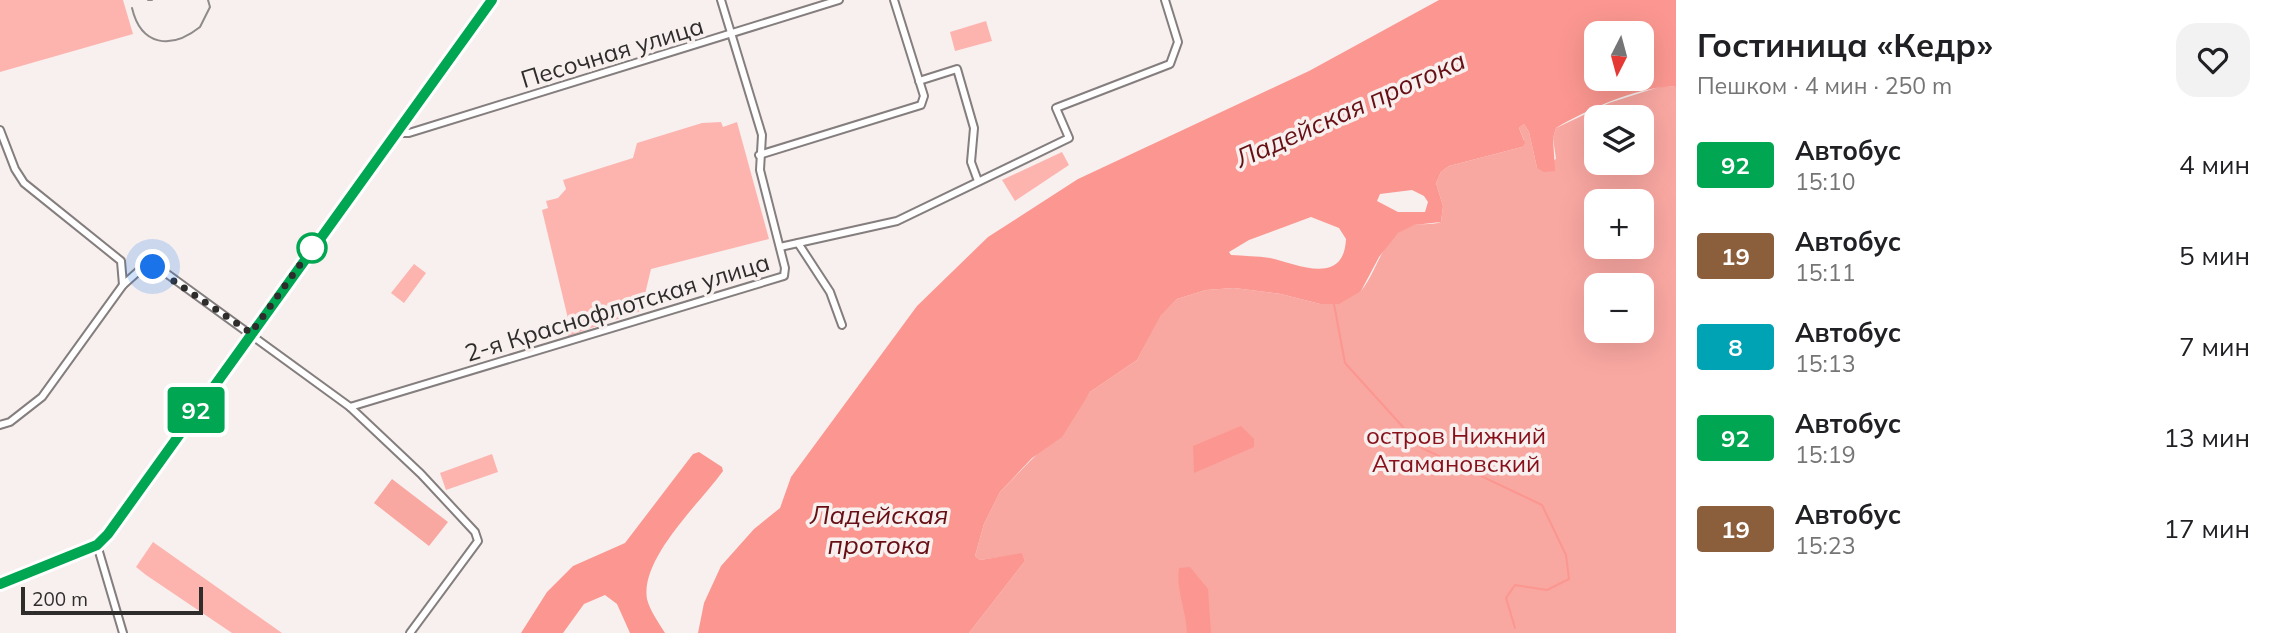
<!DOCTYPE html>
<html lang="ru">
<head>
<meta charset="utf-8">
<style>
  :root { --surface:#fff; --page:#f2f2f2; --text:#202124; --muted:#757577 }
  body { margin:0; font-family:Mulish,sans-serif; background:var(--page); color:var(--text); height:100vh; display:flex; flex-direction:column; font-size:26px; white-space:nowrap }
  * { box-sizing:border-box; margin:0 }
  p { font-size:23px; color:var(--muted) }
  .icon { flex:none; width:38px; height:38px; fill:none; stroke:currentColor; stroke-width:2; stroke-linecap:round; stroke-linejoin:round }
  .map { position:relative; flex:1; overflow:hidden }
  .drawer { display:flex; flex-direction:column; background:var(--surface); width:595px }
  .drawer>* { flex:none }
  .badge { padding:0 14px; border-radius:5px; font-size:24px; line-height:46px }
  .needle { width:46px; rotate:186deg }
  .controls { position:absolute; left:1584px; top:21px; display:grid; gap:14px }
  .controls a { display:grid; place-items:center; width:70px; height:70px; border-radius:14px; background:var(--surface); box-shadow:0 7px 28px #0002; font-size:35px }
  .scale { position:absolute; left:21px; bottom:18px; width:182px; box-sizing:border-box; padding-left:7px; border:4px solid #2f2c2c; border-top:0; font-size:19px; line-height:24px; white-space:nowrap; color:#2f2c2c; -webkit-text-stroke:5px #f7f0ef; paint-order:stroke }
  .you { position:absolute; width:35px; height:35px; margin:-18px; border:5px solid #fff; border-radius:50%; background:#1a73e8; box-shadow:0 0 0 10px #1a73e833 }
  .map>.badge { position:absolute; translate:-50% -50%; box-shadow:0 0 0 4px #fff }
  .round { display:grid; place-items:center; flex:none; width:74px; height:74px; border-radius:21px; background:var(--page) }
  .overview { display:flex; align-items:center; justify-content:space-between; height:119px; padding:0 21px }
  h1 { font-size:33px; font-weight:700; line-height:52px }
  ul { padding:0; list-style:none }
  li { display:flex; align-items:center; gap:21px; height:91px; padding:0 21px }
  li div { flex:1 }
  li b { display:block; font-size:26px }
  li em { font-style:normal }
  li .badge { min-width:77px; font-weight:700; text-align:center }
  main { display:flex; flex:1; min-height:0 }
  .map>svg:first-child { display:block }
  .green { fill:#fdb4ae }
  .forest { fill:#f9a7a1; fill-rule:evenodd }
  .water { fill:#fb9790; fill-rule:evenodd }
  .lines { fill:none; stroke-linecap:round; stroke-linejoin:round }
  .stream { stroke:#fb9790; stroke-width:2 }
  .minor-casing { stroke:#857e7e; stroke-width:10 }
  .major-casing { stroke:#857e7e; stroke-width:11 }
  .minor { stroke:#fff; stroke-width:6 }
  .major { stroke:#fff; stroke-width:8 }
  .tram { stroke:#908b8b; stroke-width:2 }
  .line-casing { stroke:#fff; stroke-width:16 }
  .line { stroke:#00a651; stroke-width:10 }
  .walk { stroke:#2f2c2c; stroke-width:7; stroke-dasharray:0 12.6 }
  .stop-dot { fill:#fff; stroke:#00a651; stroke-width:3.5 }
  .labels { text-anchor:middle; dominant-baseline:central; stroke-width:7; stroke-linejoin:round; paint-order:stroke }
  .street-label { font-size:24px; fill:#2f2c2c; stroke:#f7f0ef }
  .park-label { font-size:24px; fill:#87101a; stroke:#f7f0ef }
  .water-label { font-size:26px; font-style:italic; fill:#670f14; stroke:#f7f0ef }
</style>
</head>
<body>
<main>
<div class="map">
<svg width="1676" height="633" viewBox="0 0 1676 633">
  <rect width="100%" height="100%" fill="#f7f0ef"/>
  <g class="green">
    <path d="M0,0h123l10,34 -133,38z"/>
    <path d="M986,21l6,20 -37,10 -5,-19z"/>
    <path d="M721,122l2,5 14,-5 32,117 -118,30 -10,42 -73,25 -2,-7 4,-2 -28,-117 6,-2 -2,-7 12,-3 8,-9 -3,-9 70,-22 4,-15 65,-20z"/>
    <path d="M1062,152l7,13 -54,36 -13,-21z"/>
    <path d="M414,264l12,9 -22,30 -13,-10z"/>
    <path d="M492,454l6,18 -52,18 -6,-17z"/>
    <path d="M153,542l129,91h-50l-86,-58 -10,-8z"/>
  </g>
  <g class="forest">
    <path d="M1659,87h17v546h-707l56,-72 -3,-7 -42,6 -5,-4 9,-32 16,-32 70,-72 20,-28 47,-32 24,-46 16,-15 29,-9 28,-2 47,6 39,10 41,-13c17,-21 20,-51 46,-64 11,-5 23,-1 34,-5l2,-16 -7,-23 5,-11 8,-6 73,-19 2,-7 -5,-12 5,-4 5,8 8,36 19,-9 -3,-21 3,-10 53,-25zM1596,117h46v46h-46zM1596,201h46v46h-46zM1596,285h46v46h-46z"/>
    <path d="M392,479l56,43 -19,24 -55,-43z"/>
  </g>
  <g class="water">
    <path d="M1439,0h237v87c-33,-3 -92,24 -120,41l-3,10 2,33 -11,1 -7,-4 -8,-36 -5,-8 -5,4 6,15 -3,4 -73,19 -8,6 -5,11 7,23 -2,16 -27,3 -16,8 -19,24 -18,34 -22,13h-19l-39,-10 -47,-6 -28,2 -29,9 -16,16 -24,45 -47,32 -28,45 -30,21 -32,34 -16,32 -9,32 5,4 42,-7 3,8 -56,72h-271l6,-30 17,-37 33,-37 26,-21 11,-31 126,-171 71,-69 90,-58 231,-108zM1642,33v46h-46v-46zM1412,190l12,6 4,6 -3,10h-27l-21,-11 3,-7zM1311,217l28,11 7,11c-2,48 -49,25 -76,19 -13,-2 -26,-2 -39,-3l-2,-3 20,-12z"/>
    <path d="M1241,426l13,13v8l-60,26 -1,-27z"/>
    <path d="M699,452l23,15 1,4c-22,31 -83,87 -76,128 3,12 12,24 18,34h-35l-13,-29 -12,-9 -21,9 -21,29h-42l26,-41 26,-26 52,-23 68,-89z"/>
    <path d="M1190,567l18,22 3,44h-24c-1,-24 -11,-42 -8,-65z"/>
  </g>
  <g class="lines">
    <path class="stream" d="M1334,304l11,59 77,85 120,57 24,50 3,24 -22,11 -32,-5 -9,13 9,30"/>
    <defs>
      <g id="minor">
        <path d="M919,81l38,-12 17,59 -3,34 7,19"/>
        <path d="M0,130l15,39 9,14 97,78 2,24"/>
        <path d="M396,133h13l430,-133"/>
        <path d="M759,155l162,-50 3,-9 -30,-96"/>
        <path d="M798,243l32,49 12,33"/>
        <path d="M780,247l117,-26 172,-83 -13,-30 114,-44 8,-22 -13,-42"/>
        <path d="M350,407l434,-131 1,-8 -25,-98 2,-35 -41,-135"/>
        <path d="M0,425l10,-3 32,-25 81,-112 19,-17h17l191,139 71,67 54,58 3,9 -68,92"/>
        <path d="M97,545l26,88"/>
      </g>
      <path id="major" d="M0,584l97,-39 12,-11 383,-534"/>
    </defs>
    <use href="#minor" class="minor-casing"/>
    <use href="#major" class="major-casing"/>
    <use href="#minor" class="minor"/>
    <use href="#major" class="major"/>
    <g class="tram">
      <path d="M148,0h4"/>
      <path d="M132,8c9,38 39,42 68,19l10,-20 -2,-7"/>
    </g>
  </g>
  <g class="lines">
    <defs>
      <path id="line" d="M0,584l97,-39 11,-11 384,-534"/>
    </defs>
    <use href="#line" class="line-casing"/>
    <use href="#line" class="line"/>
    <path class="walk" d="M153,267l98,66 61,-85"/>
  </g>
  <circle class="stop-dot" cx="312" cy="248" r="14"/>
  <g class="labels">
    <g class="street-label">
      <text transform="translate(612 52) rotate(-17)">Песочная улица</text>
      <text transform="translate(617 307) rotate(-17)">2-я Краснофлотская улица</text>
    </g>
    <g class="park-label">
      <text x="1456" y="435">остров Нижний<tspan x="1456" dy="28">Атамановский</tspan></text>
    </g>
    <g class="water-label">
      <text transform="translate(1350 109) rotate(-24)">Ладейская протока</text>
      <text x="879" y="514">Ладейская<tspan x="879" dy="30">протока</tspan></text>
    </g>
  </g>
</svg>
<div class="controls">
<a><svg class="needle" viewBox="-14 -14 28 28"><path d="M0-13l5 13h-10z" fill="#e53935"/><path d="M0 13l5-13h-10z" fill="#757577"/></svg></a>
<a><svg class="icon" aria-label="layers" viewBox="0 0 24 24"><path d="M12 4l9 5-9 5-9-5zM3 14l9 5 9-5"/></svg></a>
<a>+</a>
<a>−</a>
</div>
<div class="scale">200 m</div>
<div class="you" style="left:153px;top:267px"></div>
<b class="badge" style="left:196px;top:410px;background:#00a651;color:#fff">92</b>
</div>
<section class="drawer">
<div class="overview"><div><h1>Гостиница «Кедр»</h1><p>Пешком · 4 мин · 250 m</p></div><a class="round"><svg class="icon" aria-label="heart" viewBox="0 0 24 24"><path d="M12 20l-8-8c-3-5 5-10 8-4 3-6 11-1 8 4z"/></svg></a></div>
<ul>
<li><span class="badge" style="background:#00a651;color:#fff">92</span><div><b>Автобус</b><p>15:10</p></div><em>4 мин</em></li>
<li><span class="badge" style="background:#8b5e3c;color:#fff">19</span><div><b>Автобус</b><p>15:11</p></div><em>5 мин</em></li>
<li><span class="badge" style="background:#00a3b4;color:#fff">8</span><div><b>Автобус</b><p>15:13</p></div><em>7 мин</em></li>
<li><span class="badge" style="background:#00a651;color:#fff">92</span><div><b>Автобус</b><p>15:19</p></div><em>13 мин</em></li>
<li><span class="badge" style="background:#8b5e3c;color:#fff">19</span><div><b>Автобус</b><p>15:23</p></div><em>17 мин</em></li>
</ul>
</section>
</main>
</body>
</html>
